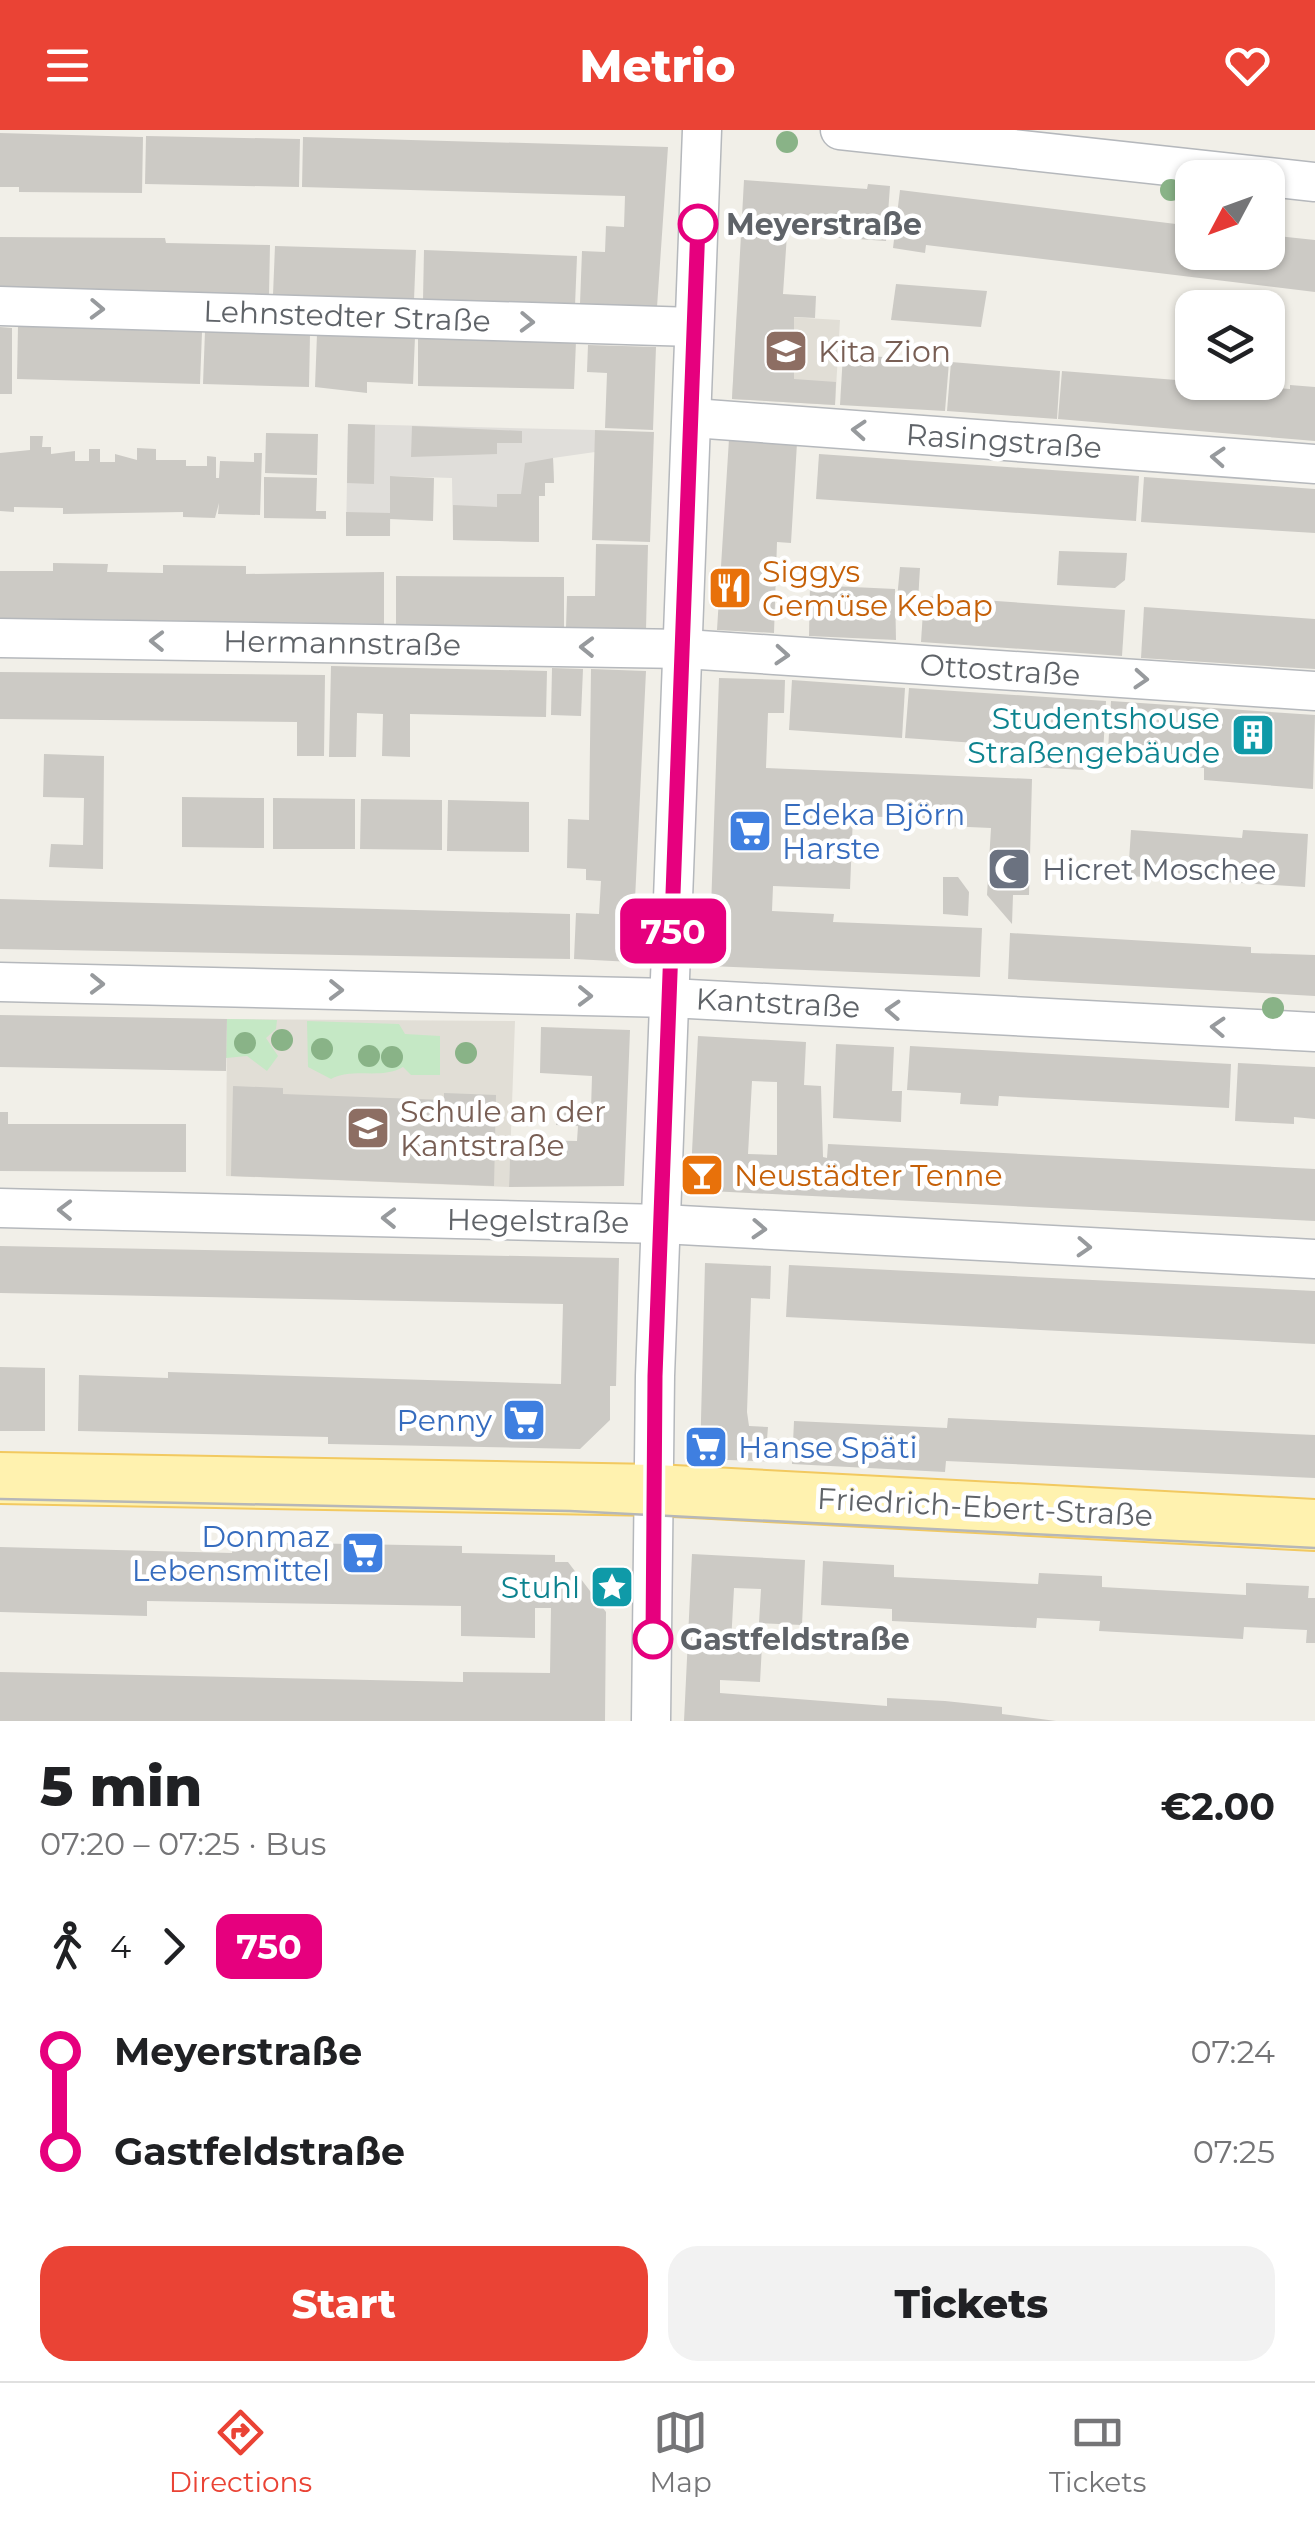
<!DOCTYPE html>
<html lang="en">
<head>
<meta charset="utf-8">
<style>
  :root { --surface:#fff; --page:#f2f2f2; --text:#202124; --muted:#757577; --line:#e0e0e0; --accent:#ea4335 }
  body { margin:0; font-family:Montserrat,sans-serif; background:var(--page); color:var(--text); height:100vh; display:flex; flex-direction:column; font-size:38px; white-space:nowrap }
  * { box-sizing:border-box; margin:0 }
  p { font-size:32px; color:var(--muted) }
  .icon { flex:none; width:55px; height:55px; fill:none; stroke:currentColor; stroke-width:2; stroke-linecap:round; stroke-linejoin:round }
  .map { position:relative; height:1591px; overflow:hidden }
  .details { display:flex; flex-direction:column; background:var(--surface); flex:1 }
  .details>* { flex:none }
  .badge { padding:0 20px; border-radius:15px; font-size:35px; line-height:65px }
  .needle { width:65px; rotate:229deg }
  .controls { position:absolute; left:1175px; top:30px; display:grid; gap:20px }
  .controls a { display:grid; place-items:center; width:110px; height:110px; border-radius:20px; background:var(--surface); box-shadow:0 2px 8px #0004; font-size:50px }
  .map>.badge { position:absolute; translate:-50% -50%; box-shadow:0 0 0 5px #fff }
  .legs { display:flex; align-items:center; gap:15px; height:110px; padding:0 40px; font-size:32px }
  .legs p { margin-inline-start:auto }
  .summary { display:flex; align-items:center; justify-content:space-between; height:170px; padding:0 40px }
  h1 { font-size:55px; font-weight:800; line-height:75px }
  .cta { display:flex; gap:20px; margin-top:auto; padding:20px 40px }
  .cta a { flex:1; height:115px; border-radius:30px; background:var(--accent); color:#fff; font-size:40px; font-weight:800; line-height:115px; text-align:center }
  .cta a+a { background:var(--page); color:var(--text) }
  ul { padding:0 40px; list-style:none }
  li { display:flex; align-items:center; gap:35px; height:100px; font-size:38px }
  li i { display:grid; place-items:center; width:15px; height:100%; margin:0 12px; background:currentColor }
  li i::after { content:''; width:25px; height:25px; margin:-12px; border:8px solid; border-radius:50%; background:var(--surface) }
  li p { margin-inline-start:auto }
  li:first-child i { background:linear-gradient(#0000 50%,currentColor 0) }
  li:last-child i { background:linear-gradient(currentColor 50%,#0000 0) }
  header { display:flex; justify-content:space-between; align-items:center; height:130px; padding:0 40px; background:var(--accent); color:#fff; font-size:45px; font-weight:800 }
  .tab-bar { display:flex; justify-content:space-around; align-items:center; height:140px; border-top:2px solid var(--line); background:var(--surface); font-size:28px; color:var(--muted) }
  .tab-bar a { display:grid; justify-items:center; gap:5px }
  .tab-bar .active { color:var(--accent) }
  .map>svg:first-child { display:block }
  .industrial { fill:#e0deda }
  .education { fill:#e1ded6 }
  .green { fill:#c5e8c5 }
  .building { fill:#cccac5; fill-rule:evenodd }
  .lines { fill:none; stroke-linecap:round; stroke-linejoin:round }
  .minor-casing { stroke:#b5b8bc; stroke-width:41 }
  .major-casing { stroke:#f2c960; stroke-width:54 }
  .minor { stroke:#fff; stroke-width:38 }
  .major { stroke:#fff2af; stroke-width:50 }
  .tram { stroke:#b6b7b8; stroke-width:2.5 }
  .tree { fill:#89b387 }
  .oneway { stroke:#979a9d }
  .line-1-casing { stroke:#fff; stroke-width:22 }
  .line-1 { stroke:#e6007e; stroke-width:15 }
  .stop-1-dot { fill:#fff; stroke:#e6007e; stroke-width:5 }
  .labels { text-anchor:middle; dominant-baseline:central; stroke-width:9; stroke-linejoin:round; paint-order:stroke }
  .stop-label { font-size:30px; font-weight:bold; fill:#5f6368; stroke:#fff; text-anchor:start }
  .street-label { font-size:30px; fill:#5f6368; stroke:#fff }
  .education-label { font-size:30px; fill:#785e54; stroke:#fff; text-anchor:start }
  .food-label { font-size:30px; fill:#c56008; stroke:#fff; text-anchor:start }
  .culture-label { font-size:30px; fill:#0d838f; stroke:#fff; text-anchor:end }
  .shop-label { font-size:30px; fill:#366cbe; stroke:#fff; text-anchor:start }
  .worship-label { font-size:30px; fill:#5b616d; stroke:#fff; text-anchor:start }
</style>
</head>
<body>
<header><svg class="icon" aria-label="menu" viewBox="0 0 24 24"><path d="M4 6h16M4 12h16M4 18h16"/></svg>Metrio<svg class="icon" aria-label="heart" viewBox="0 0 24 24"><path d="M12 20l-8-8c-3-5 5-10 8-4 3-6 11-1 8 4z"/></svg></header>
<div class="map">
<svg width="1315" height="1591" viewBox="0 0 1315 1591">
  <rect width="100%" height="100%" fill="#f1efe8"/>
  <path class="industrial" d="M348,294l247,6v22l-42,6 1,25h-9l-6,13v46l-86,-2 -1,-62 -61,-2 -1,60h-44z"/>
  <g class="education">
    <path d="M737,184l103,6 -5,85 -103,-6z"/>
    <path d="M227,889l288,2 -6,166 -283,-11z"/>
  </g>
  <g class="green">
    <path d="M227,889l50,1 -1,9 -10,9 12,18 -11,15 -20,-15 -21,2z"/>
    <path d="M307,891l92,3 6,10 35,2v39h-29l-8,-8c-22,13 -50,0 -72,12l-23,-12z"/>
  </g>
  <g class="building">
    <path d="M0,3l143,4 -1,56 -123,-1v-5h-19z"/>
    <path d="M146,6l154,3 -1,48 -154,-3z"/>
    <path d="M303,7l365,10 -11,160 -77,-3 2,-53 23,1 1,-26 18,1 1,-31 -323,-9z"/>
    <path d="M744,50l123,9 1,-5 22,2 -4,55 -99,-7 -4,60 33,2 -1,22 -21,-1v62l42,3 -1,23 -103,-6z"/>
    <path d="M900,60l292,36v26h76v-17l47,5v52l-389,-47 -1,8 -32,-5z"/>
    <path d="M0,107l165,1 1,5 104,2 -1,50 -269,-7z"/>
    <path d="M275,116l141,4 -2,50 -141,-5z"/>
    <path d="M424,120l153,6 -2,50 -152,-6z"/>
    <path d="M896,154l91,7 -6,36 -90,-7z"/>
    <path d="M18,196l184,6 -2,52 -183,-5z"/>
    <path d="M0,197l12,1v66h-12z"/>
    <path d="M205,201l105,3 -1,53 -106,-3z"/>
    <path d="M317,204l98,3 -2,47 -46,-2v11l-52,-6z"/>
    <path d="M418,207l158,4 -2,48 -156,-3z"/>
    <path d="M588,215l68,2 -3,83 -48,-2 2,-55 -20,-1z"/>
    <path d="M843,224l106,8 -4,49 -105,-6z"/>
    <path d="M951,232l109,9 -3,48 -110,-8z"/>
    <path d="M1062,241l228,18v-4l25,2v54l-257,-22z"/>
    <path d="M348,294l27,1 -1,59 -27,-1z"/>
    <path d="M412,296l110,5v12h-25v11l-86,3z"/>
    <path d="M595,300l59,2 -4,110 -58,-2z"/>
    <path d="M266,303l52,1 -1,41 -52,-2z"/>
    <path d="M30,306h13l-1,11h9v7l24,-3v10h14v-12h11v13h15v-8l22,6v-12l19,1v11h30v6h21v-10l9,1v21h3l1,-17 34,1v-9h8l-2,62 -42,-1 1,-11 -4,15 -32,-1v-5l-120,2v-6l-49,-1v5l-14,-1v-58l30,-3z"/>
    <path d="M729,309l68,4 -6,100 -14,-1 -3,91 -57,-3z"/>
    <path d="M819,324l320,22 -3,45 -320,-22z"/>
    <path d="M553,328l1,25h-9v13h-6v46l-86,-2v-35l44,2v-13h24l4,-31z"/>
    <path d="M390,346l44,2 -1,43 -43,-2v17h-44v-24l44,1z"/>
    <path d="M264,347l53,1 -1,33h10v8l-62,-1z"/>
    <path d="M1144,347l171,12v44l-174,-11z"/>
    <path d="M596,414l52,1 -2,85 -80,-2 1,-32h28z"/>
    <path d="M1059,421l68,2 -2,27 -10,8 -58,-3z"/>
    <path d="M53,433l55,1 -1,8 56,1v-8l83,1v8l138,-2v52l-384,-6v-47h53z"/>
    <path d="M900,437l20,1 -2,33 -21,-2z"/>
    <path d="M396,446l168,1v50l-168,-2z"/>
    <path d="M810,455l85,4 1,51 -87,-4z"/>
    <path d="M924,466l201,14 -3,46 -201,-14z"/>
    <path d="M1144,477l171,12v50l-174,-11z"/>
    <path d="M331,536l216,5 -1,46 -136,-3v43l-28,-1 1,-42 -26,-1 -1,44h-27z"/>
    <path d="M552,538l31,1 -2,47 -30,-1z"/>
    <path d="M591,539l55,2 -14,291 -58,-3 2,-46 23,1 2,-33 -15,-1v-11l-19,-1 1,-49 21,1z"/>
    <path d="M0,542l325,3 -1,81h-27v-34l-297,-3z"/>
    <path d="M719,548l66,2 -1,33h-16l-2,55 266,11 -3,116h-16l-1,29 -25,-29 4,-67 -45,-2 1,-7 -94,-3 -3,73 -77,-3 -1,25 62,3 -1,8 149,6 -2,49 -271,-11z"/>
    <path d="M792,550l113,8 -3,50 -113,-8z"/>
    <path d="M909,558l197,13 -4,70 -73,-4 2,-20 -126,-9z"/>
    <path d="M1111,571l204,14 -2,74 -109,-9v-12l-16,-2 2,-11 -82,-5z"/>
    <path d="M44,624l60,2 -1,113 -54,-2 2,-23 32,1 1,-47 -41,-1z"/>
    <path d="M182,667l82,1v50l-82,-1z"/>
    <path d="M273,668l82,1v50h-82z"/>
    <path d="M361,669l81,1v50l-82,-1z"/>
    <path d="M448,670l81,2v50l-82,-1z"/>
    <path d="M1131,700l111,8 1,-8 65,4 -3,53 -177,-11z"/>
    <path d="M943,747h15l11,15 -1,24 -25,-2z"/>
    <path d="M0,769l570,15v45l-570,-10z"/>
    <path d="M1010,803l241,14v6l64,2v41l-307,-17z"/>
    <path d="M0,885l227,4 -1,52 -226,-4z"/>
    <path d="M541,897l89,3 -6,156 -115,1 1,-30h22v-17l45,1 1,-15 -22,-1 1,-17 34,1 1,-33 -52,-3z"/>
    <path d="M698,906l108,6 -2,43 17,1 2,71 4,1 1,-14 487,25v52l-625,-31zM752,951l25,1v73l-29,-1z"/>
    <path d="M836,914l58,3 -2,44h10l-1,31 -68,-4z"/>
    <path d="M910,916l321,18 -2,44 -230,-12 -1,10 -38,-2 1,-11 -54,-3z"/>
    <path d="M1238,933l77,4v52l-21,-2v7l-59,-3z"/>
    <path d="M233,956l50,2v6l161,6v-7l52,2 -2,91 -263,-10z"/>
    <path d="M0,982h8v12h178v48l-186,-1z"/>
    <path d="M0,1116l619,12 -3,128h-6v34l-30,29 -252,-5v-7l-250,-6 1,-56 89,3v-6l393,12 2,-80 -563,-11z"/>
    <path d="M705,1133l66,3 -1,33 -19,-1 -4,114 2,14 19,1 -1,12 19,1 -1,22 -85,-3z"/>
    <path d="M789,1135l526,26v53l-529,-27z"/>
    <path d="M0,1237l45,1v63h-45z"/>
    <path d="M948,1288l367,17v43l-369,-17 -1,11 -153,-8 2,-43 153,7z"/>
    <path d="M233,1412l229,4v7l93,2v7h13l38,50 -1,109h-605v-49l463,10v-10l87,1 1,-65h-16v30l-74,-2v-30l-314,-5v15l-147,-4v-65l232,6z"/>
    <path d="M692,1424l113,6 -3,65 -43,-2 2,-34 -27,-1 -3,55 31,2 -2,37 -40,-2v13l167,13v-8l58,3 57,6v7l54,7h-372z"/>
    <path d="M823,1431l71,4v12l144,7 1,-11 63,3v11l144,8v-12l63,3 -1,12h7v45h-9l1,-13 -63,-3 -1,12 -144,-8 1,-10 -63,-3 -1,10 -144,-7v-12l-71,-4z"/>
  </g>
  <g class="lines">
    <defs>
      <g id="minor">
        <path d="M840,0l475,52"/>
        <path d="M0,176l694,21"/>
        <path d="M693,288l622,46"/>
        <path d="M0,508l685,11 630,42"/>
        <path d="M0,852l670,16 645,34"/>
        <path d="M0,1078l662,16 653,35"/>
        <path d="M651,1591l4,-345 47,-1246"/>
      </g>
      <path id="major" d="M0,1348l655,12 660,35"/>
    </defs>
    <use href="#minor" class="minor-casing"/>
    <use href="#major" class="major-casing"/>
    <use href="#minor" class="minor"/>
    <use href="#major" class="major"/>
    <path class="tram" d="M0,1369l570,12 745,37"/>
  </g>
  <g class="tree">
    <circle cx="787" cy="12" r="11"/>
    <circle cx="1171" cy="60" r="11"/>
    <circle cx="1273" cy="878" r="11"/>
    <circle cx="282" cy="910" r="11"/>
    <circle cx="245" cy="913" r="11"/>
    <circle cx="322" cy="919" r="11"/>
    <circle cx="466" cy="923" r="11"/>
    <circle cx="369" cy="926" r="11"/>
    <circle cx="392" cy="927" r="11"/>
  </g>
  <defs><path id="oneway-chevron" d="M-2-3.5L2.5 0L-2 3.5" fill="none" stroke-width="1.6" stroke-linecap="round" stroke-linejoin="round" transform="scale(2.5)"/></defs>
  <g class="oneway">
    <use href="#oneway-chevron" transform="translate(97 179) rotate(2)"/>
    <use href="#oneway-chevron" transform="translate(527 192) rotate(2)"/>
    <use href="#oneway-chevron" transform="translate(859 300) rotate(-176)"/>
    <use href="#oneway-chevron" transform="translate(1218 327) rotate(-176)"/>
    <use href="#oneway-chevron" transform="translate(157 511) rotate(-179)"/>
    <use href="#oneway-chevron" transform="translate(587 517) rotate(-179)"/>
    <use href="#oneway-chevron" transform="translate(782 525) rotate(4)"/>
    <use href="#oneway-chevron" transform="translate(1141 549) rotate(4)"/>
    <use href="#oneway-chevron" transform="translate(97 854) rotate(1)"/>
    <use href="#oneway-chevron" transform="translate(336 860) rotate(1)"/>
    <use href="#oneway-chevron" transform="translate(585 866) rotate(1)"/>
    <use href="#oneway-chevron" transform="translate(893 880) rotate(-177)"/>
    <use href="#oneway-chevron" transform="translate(1218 897) rotate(-177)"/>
    <use href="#oneway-chevron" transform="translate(65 1080) rotate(-179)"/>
    <use href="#oneway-chevron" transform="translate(389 1088) rotate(-179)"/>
    <use href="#oneway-chevron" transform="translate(759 1099) rotate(3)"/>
    <use href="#oneway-chevron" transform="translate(1084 1117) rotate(3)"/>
  </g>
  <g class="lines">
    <defs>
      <path id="line-1" d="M653,1509l2,-263 43,-1152"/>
    </defs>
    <use href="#line-1" class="line-1-casing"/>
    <use href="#line-1" class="line-1"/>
  </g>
  <defs>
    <symbol id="school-square" viewBox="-11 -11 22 22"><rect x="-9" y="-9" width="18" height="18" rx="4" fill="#8d6e63" stroke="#fff"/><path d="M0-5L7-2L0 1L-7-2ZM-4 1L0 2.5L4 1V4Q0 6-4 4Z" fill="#fff"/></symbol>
    <symbol id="restaurant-square" viewBox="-11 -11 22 22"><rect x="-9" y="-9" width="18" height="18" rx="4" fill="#e8710a" stroke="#fff"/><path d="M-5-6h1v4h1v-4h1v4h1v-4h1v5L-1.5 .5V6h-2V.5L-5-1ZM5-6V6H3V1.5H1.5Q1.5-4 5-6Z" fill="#fff"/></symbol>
    <symbol id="building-square" viewBox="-11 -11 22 22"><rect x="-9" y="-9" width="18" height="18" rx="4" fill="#0f9aa8" stroke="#fff"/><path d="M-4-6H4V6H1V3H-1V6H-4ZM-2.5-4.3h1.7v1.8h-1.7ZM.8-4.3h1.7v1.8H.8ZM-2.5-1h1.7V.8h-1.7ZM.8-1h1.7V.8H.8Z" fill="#fff"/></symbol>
    <symbol id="supermarket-square" viewBox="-11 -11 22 22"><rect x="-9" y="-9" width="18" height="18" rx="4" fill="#3f7fe0" stroke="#fff"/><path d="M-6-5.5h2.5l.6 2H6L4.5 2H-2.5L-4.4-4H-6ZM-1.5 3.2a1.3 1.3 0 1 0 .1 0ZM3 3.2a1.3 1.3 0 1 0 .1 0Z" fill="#fff"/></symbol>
    <symbol id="mosque-square" viewBox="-11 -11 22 22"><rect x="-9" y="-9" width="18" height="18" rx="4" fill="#6b7280" stroke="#fff"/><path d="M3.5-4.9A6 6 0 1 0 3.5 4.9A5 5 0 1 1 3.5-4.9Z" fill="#fff"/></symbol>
    <symbol id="bar-square" viewBox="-11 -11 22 22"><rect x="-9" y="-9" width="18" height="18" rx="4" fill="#e8710a" stroke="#fff"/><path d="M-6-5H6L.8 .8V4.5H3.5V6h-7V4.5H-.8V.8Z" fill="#fff"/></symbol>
    <symbol id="sight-square" viewBox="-11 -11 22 22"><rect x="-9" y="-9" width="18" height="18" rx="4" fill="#0f9aa8" stroke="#fff"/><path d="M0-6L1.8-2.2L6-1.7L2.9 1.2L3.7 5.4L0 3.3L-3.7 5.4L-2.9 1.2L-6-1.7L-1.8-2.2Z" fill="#fff"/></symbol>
  </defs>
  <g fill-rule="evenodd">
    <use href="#school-square" x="761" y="196" width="50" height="50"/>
    <use href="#restaurant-square" x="705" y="433" width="50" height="50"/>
    <use href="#building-square" x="1228" y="580" width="50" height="50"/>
    <use href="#supermarket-square" x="725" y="676" width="50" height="50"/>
    <use href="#mosque-square" x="984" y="714" width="50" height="50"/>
    <use href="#school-square" x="343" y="973" width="50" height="50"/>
    <use href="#bar-square" x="677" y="1020" width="50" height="50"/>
    <use href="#supermarket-square" x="499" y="1265" width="50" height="50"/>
    <use href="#supermarket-square" x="681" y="1292" width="50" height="50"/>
    <use href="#supermarket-square" x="338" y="1398" width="50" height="50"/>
    <use href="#sight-square" x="587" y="1432" width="50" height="50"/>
  </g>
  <g class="stop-1-dot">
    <circle cx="698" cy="94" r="18"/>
    <circle cx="653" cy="1509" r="18"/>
  </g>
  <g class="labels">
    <g class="stop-label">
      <text x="726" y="94">Meyerstraße</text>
      <text x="680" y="1509">Gastfeldstraße</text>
    </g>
    <g class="street-label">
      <text transform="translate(347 186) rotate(2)">Lehnstedter Straße</text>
      <text transform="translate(1004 311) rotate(4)">Rasingstraße</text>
      <text transform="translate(342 513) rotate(1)">Hermannstraße</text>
      <text transform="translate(1000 540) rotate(4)">Ottostraße</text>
      <text transform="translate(778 873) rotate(3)">Kantstraße</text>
      <text transform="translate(538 1091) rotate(1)">Hegelstraße</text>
      <text transform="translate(985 1377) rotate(3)">Friedrich-Ebert-Straße</text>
    </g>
    <g class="education-label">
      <text x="818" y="221">Kita Zion</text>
      <text x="400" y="981">Schule an der<tspan x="400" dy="34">Kantstraße</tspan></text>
    </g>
    <g class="food-label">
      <text x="762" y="441">Siggys<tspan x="762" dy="34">Gemüse Kebap</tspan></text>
      <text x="734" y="1045">Neustädter Tenne</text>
    </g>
    <g class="culture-label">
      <text x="1220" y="588">Studentshouse<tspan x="1220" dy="34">Straßengebäude</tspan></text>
      <text x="580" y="1457">Stuhl</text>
    </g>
    <g class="shop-label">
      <text x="782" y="684">Edeka Björn<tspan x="782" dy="34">Harste</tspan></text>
      <text x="492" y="1290" text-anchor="end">Penny</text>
      <text x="738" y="1317">Hanse Späti</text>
      <text x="330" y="1406" text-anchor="end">Donmaz<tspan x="330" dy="34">Lebensmittel</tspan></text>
    </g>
    <g class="worship-label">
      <text x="1042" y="739">Hicret Moschee</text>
    </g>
  </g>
</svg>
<div class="controls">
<a><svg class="needle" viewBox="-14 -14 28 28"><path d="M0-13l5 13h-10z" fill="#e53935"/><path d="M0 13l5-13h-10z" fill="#757577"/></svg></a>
<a><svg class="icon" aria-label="layers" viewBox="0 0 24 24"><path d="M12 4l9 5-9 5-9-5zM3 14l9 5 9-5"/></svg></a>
</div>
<b class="badge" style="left:673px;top:801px;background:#e6007e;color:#fff">750</b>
</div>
<section class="details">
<div class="summary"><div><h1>5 min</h1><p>07:20 – 07:25 · Bus</p></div><b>€2.00</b></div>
<div class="legs"><svg class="icon" aria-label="walk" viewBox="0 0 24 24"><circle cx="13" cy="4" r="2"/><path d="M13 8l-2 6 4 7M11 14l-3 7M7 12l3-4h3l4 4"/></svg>4<svg class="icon" aria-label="forward" viewBox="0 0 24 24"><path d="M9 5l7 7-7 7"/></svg><b class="badge" style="background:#e6007e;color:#fff">750</b></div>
<ul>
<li><i style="color:#e6007e"></i><b>Meyerstraße</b><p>07:24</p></li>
<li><i style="color:#e6007e"></i><b>Gastfeldstraße</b><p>07:25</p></li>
</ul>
<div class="cta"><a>Start</a><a>Tickets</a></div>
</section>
<nav class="tab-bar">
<a class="active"><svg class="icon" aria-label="directions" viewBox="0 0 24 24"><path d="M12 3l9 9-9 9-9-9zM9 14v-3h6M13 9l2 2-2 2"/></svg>Directions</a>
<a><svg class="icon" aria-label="map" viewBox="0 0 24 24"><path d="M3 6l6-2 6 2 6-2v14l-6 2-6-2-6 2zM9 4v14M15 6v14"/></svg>Map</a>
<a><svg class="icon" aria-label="tickets" viewBox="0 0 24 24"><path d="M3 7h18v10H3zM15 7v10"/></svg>Tickets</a>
</nav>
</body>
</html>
